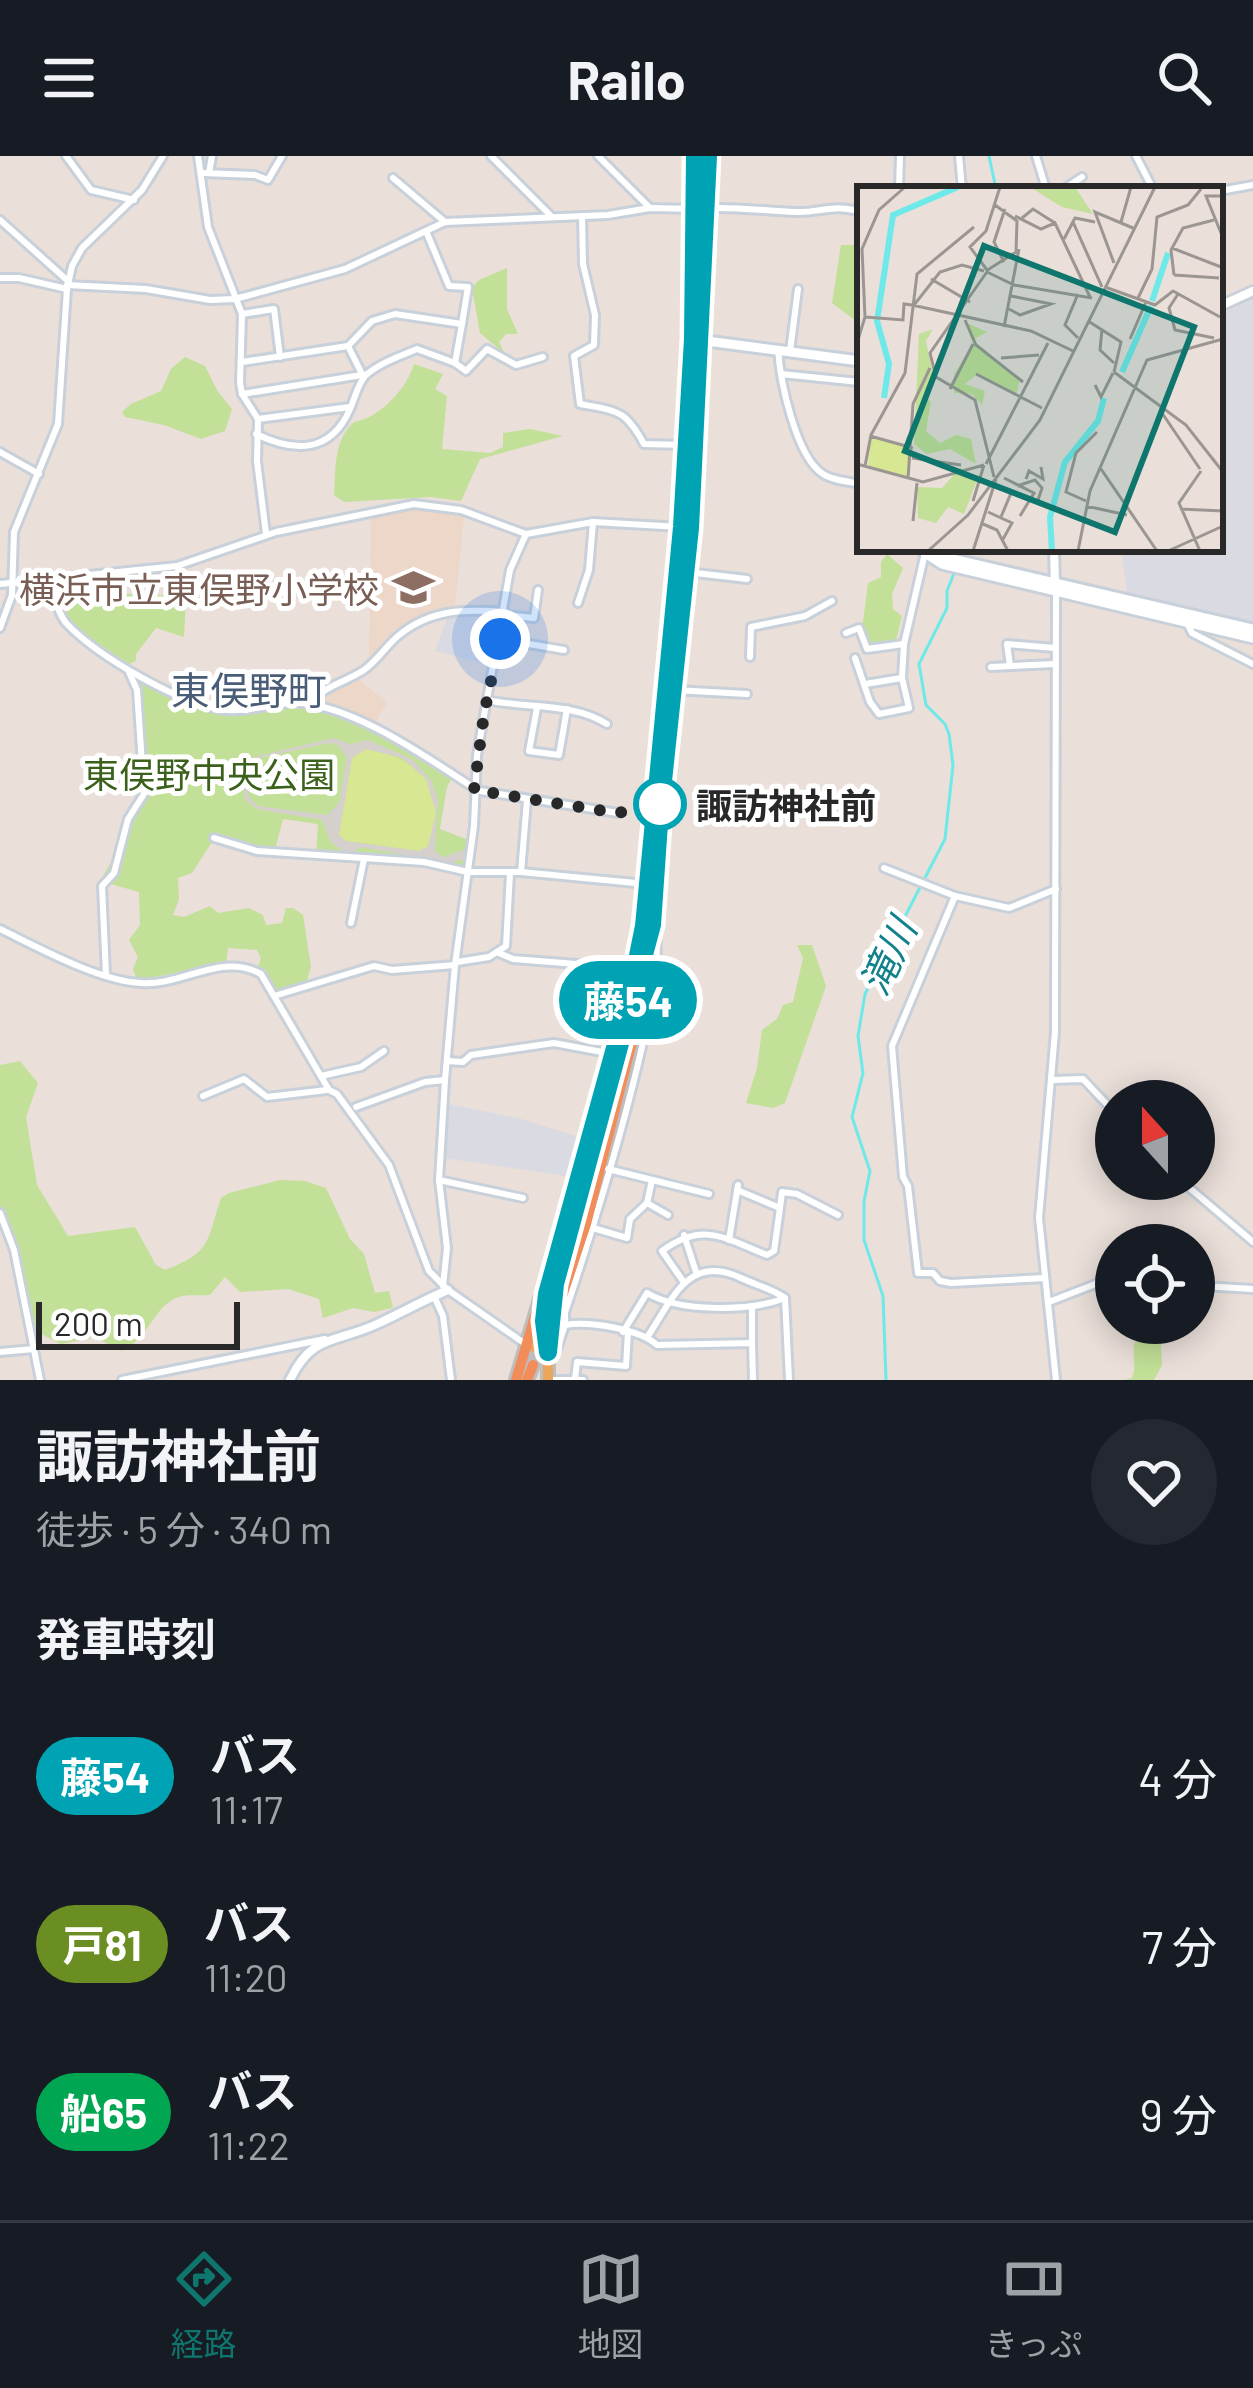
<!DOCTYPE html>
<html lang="ja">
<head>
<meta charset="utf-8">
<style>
  :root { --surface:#171b24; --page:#242831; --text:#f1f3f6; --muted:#9ea1a6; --line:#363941; --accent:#0f766e }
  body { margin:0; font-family:Barlow,"Noto Sans JP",sans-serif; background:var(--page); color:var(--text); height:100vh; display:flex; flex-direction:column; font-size:45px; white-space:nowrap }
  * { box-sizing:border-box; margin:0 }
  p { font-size:39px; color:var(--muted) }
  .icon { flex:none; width:66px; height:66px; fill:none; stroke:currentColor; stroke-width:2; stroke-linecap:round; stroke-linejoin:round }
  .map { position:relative; height:1224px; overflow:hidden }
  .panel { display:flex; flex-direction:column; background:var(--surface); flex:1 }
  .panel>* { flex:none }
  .badge { padding:0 24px; border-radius:39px; font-size:42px; line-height:78px }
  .needle { width:78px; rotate:339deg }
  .tools { position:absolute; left:1095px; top:924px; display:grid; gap:24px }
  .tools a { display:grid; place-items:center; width:120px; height:120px; border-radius:50%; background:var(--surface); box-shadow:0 6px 30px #0003; font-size:60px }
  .scale { position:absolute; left:36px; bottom:30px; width:204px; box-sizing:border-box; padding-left:12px; border:6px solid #282828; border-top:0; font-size:33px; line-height:42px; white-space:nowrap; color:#282828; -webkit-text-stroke:9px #fff; paint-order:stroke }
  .you { position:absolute; width:60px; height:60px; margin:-30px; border:9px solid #fff; border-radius:50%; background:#1a73e8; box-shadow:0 0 0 18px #1a73e833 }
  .map>.badge { position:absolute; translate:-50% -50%; box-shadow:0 0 0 6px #fff }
  h2 { padding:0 36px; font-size:45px; line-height:108px }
  .round { display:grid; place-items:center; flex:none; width:126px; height:126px; border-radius:63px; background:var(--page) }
  .overview { display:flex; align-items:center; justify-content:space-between; height:204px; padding:0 36px }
  h1 { font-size:57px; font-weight:700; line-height:90px }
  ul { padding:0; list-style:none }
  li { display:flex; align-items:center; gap:36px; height:168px; padding:0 36px }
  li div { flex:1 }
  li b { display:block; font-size:45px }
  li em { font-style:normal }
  li .badge { min-width:132px; font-weight:700; text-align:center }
  header { display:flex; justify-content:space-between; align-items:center; height:156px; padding:0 36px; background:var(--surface); font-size:54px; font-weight:700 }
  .dock { display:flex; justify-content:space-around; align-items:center; height:168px; border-top:3px solid var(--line); background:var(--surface); font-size:33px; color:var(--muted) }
  .dock a { display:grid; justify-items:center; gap:6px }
  .dock .active { color:var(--accent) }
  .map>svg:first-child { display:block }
  .industrial { fill:#dadae2 }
  .education { fill:#ecd7c9 }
  .green { fill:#c2e097 }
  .pitch { fill:#d8e792 }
  .plaza { fill:#d6d0cc; fill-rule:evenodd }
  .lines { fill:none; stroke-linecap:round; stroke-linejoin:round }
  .stream { stroke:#6ee9ea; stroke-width:3 }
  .trunk-tunnel { stroke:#c3bab6; stroke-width:10; stroke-dasharray:10 5; stroke-linecap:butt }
  .minor-casing { stroke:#c8d0da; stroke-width:12 }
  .tertiary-casing { stroke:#c8d0da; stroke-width:14 }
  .secondary-casing { stroke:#c8d0da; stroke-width:15 }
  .primary-casing { stroke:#bebebe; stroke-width:16 }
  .trunk-casing { stroke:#bebebe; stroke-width:16 }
  .minor { stroke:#fff; stroke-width:6 }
  .tertiary { stroke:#fff; stroke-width:8 }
  .secondary { stroke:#fff; stroke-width:9 }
  .primary { stroke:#eca65c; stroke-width:10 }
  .trunk { stroke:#f28c58; stroke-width:10 }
  .line-casing { stroke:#fff; stroke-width:27 }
  .line { stroke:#00a3b4; stroke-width:18 }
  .walk { stroke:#282828; stroke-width:12; stroke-dasharray:0 21.6 }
  .stop-dot { fill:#fff; stroke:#00a3b4; stroke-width:6 }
  .labels { text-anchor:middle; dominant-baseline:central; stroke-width:10; stroke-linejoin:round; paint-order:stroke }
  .education-label { font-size:36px; fill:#785e54; stroke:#fff; text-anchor:end }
  .park-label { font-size:36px; fill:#3b611b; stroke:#fff }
  .stop-label { font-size:36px; font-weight:bold; fill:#282828; stroke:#fff; text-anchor:start }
  .neighbourhood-label { font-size:39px; fill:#4a5d76; stroke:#fff }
  .water-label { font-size:39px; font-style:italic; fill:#11818c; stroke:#fff }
  .inset-river { fill:none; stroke:#6ee9ea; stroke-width:6 }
  .inset-road { fill:none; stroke:#9c9692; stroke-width:3 }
  .view { fill:#0f766e; fill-opacity:0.15; stroke:#0f766e; stroke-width:6 }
  .inset-edge { fill:none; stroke:#282828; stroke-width:6 }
</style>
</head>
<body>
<header><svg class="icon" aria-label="menu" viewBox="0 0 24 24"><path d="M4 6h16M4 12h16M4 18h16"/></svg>Railo<svg class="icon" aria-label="search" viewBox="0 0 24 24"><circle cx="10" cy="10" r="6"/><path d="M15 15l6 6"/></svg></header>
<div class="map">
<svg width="1253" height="1224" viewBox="0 0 1253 1224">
  <rect width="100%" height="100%" fill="#eadfd9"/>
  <g class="industrial">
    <path d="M1253,139v327l-126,-28 -5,-40 -6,-5h104v-238z"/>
    <path d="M459,457l42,5 -8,48 -58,-15 14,-37z"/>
    <path d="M449,948l69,14 64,20 -11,39 -127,-19z"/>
  </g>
  <g class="education">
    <path d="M428,352l36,9 -9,89 -38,15 -48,37 2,-143z"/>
    <path d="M356,521l31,26 -14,23 -58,-23 11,-13z"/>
  </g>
  <g class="green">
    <path d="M841,89h19v79l-28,-21z"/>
    <path d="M507,112v41l11,25h-12l-7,8 6,12 -25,-21 -8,-45 7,-8z"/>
    <path d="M185,201l20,9 13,26 14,17 -7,22 -24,8 -37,-14 -39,-8 -3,-5 9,-8 30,-13 10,-22z"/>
    <path d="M414,208l29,10 -8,15 12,7 -5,53 48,4 13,-6v-14l27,-4 33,7 -83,23 -19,42 -30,-4 -87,5 -10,-7c2,-26 -1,-54 20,-73 26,-4 53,-34 60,-58z"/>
    <path d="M887,398l16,14 -11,26 1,15 9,7 -6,25 -27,5 -7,-16 6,-47 13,-6v-15z"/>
    <path d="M81,427l4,10 15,5 2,-5 84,3 -2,41 -28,-9 -20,26v7l-7,3 -62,-41 -16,-36z"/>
    <path d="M127,513c31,15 69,39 103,41 27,2 57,-11 84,-5 52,13 94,46 139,72l-6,10 -7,42 31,12 -3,31 -152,-16 2,-32 -35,-5 -9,34 -60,-14 -22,34 -14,5 1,21 -6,16 11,2 26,-11 8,7 31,-5 14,7 3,10 16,-2 4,-15h7l10,7 8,52 -5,17 -30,6 -18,-23 3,-9 -4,-8 -29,-2 -2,16 -89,16 -4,-11 5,-12 -9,-17 11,-15 -1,-33 -39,-11 13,-22 5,-23 25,-36 -6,-110z"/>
    <path d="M797,789h15l14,41 -41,117 -12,5 -27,-5 11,-35 5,-38 15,-11 6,-14 10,-3 10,-44z"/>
    <path d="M20,905l18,22 -12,34 11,68 31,51 67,-9 21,38 9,5c47,-18 41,-27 56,-72l8,-5 51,-13 25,1 21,7 24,51 14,15 11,39 14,-2 4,17 -19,4 -21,-4 -30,10 -4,-19 -31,-10 -48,3 -15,-15 -15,18c-10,1 -22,-1 -31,2 -26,8 -31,45 -59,54l-24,-14 -35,7 -33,-17 -7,-17 -10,-77 -11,-27v-141z"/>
    <path d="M1131,1167h29l2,42 -8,15h-30l8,-2c6,-14 -2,-27 4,-39l-6,-6z"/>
  </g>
  <path class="pitch" d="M366,593c52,7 87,44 63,97l-10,5 -73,-10 -7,-6 13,-77z"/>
  <path class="plaza" d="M334,582l16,6 18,-4 44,19 19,21 7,20 -3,51 9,6 27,-10 -1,10 -18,6 -92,-16 -14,11 -10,-1v-5l6,-1 -12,-10 -8,-21 -65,-11 -12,-10 -4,-25 4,-15zM329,587l9,2 9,13 -8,45 -12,12 -69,-9 -9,-9 -3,-27 13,-12zM366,593l36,9 24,21 10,34 -8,33 -9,5 -73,-10 -7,-6 13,-77z"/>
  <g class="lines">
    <g class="stream">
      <path d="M989,0l7,33"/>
      <path d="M886,1224l-3,-84 -19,-56v-39l6,-30 -18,-54 11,-44 -5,-37 7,-42 80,-155 8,-74 -4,-31 -4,-10 -19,-19 -7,-41 28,-56v-17l9,-23"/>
    </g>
    <path class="trunk-tunnel" d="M533,1209l29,-69"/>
    <defs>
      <g id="minor">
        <path d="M66,0l25,34 43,10"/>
        <path d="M198,0l10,71 34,87 -2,69 2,11 16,25 -1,42 9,73"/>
        <path d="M491,0l61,61"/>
        <path d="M598,0l52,52"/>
        <path d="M959,0l3,33"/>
        <path d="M1036,0l10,33"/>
        <path d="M1136,0l17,33"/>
        <path d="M203,17l52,2 13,5 14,-24"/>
        <path d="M209,17l3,-17"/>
        <path d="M393,22l52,44"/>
        <path d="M899,33l1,-33"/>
        <path d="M1064,33l18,-12"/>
        <path d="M1220,35l33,-6"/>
        <path d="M708,52c33,-1 58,3 88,4 23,1 32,-7 58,-2"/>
        <path d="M582,60l1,48 12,51 -1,30 -20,11 6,48c37,7 45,5 64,40l42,1"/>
        <path d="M0,64l68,61"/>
        <path d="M426,75l23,55 19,1 -6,37"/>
        <path d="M0,122h19l48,11"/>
        <path d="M67,129l79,4 64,11 25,-1 110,-30 100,-47 163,-7 42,-7 45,1"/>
        <path d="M242,158l32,-5 6,48"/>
        <path d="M348,190l14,28"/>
        <path d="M778,193c2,32 18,108 45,125 10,7 25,7 37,10"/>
        <path d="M790,195l8,-62"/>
        <path d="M242,206l106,-16 24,-25 23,-7 67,10 -7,39 -38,-14c-17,7 -37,14 -51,26 -8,8 -11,23 -16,34 -19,44 -55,44 -94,25"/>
        <path d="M455,207l11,8 21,-22 29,16 27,-8"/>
        <path d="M781,218l78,8 1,-6"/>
        <path d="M242,238l120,-19"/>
        <path d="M258,263l92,-12"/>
        <path d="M0,296l39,22"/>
        <path d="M687,416l60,7"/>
        <path d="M49,424c5,14 8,32 17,43 31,33 116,83 161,87 27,2 55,-11 82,-6 55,9 119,54 165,84"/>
        <path d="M0,428l177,-18 99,-34 138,-28 47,6 65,24 67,-12 88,5"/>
        <path d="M1056,437l-1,439 -16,186 17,162"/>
        <path d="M578,447l11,-33 4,-48"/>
        <path d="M505,459l29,3 4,-28"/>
        <path d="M1187,467l5,10 61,31"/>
        <path d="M0,472l12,-33 2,-63 44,-108 9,-135 5,-23 10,-18 60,-58 21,-34"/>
        <path d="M846,477l13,-5 8,21 37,-5"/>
        <path d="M500,483l64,11"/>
        <path d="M750,501l1,-30 54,-11 27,-15"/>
        <path d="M855,502l15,44 9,12 30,-6 -7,-30 2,-34 21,-91 -7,-4"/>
        <path d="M1010,510l-3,-22 48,4"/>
        <path d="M991,511l64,-3"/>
        <path d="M865,528l37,-6"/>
        <path d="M674,534l73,4"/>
        <path d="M487,544c40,9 85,2 120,24"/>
        <path d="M309,548c18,-20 35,-21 55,-34 13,-9 22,-24 34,-34 32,-27 67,-27 107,-24"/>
        <path d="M537,552l-8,43 30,4 8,-46"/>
        <path d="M474,634l144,23"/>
        <path d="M214,682l43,13 167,11 44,10h53l125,12"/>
        <path d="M884,712l71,28 54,12 47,-19"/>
        <path d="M521,716l6,-72"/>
        <path d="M955,740l-63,150 11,131 5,9 10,87h15l7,8 11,2 94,-5"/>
        <path d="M351,767l13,-64"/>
        <path d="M0,773c39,19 99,52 141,54 42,3 80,-31 120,-9l68,116 8,4 52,71 40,106 19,19 76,53"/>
        <path d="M499,797l14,6 89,7"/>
        <path d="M457,806l32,-5 17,-11 4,-73"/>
        <path d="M106,819l-4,-89 12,-13 14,-54 16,-25 -7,-104 -8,-18"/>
        <path d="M274,840l100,-30 18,4 63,-5"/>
        <path d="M447,905l16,1 8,-7 83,-12 59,11"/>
        <path d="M321,920l40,-9 23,-16"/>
        <path d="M1052,924l31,-1 33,35"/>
        <path d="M203,940l41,-17 23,18 60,-7"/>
        <path d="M356,951l69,-25 20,-2"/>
        <path d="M608,1013l101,25"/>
        <path d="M1179,1023l74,63"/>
        <path d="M439,1024l84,18"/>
        <path d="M652,1024l-5,23 21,12"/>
        <path d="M780,1052l2,-16 15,2 41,21"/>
        <path d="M0,1057l14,37 26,130"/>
        <path d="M593,1072l34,10 3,-19 17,-16"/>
        <path d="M684,1079l13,40"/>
        <path d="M729,1084l9,-55"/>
        <path d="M683,1125l-21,-30c41,-30 62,-13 105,4l7,-4 6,-43 -43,-18"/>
        <path d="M1194,1125l8,5 51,3"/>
        <path d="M443,1130l4,-38 -8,-68 6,-100 10,-115 19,-139 3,-71 33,-185 16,-36"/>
        <path d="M434,1140l9,20 8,64"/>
        <path d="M1049,1146l67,-26"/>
        <path d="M752,1150v37"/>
        <path d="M565,1169c24,-4 75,4 92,20l95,-2 1,37"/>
        <path d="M623,1176l24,-39c32,19 103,19 138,5"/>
        <path d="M648,1180c24,-36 40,-83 93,-58 15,7 31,11 44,20l4,82"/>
        <path d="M0,1196l34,-3"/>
        <path d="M548,1196l9,-3 8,-24v-13c22,-63 108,-333 89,-384"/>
        <path d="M575,1223l2,-17 49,4 2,-34"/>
        <path d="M122,1224l203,-41"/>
        <path d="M548,1224h35"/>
      </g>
      <g id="tertiary">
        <path d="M1220,150l33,-15"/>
        <path d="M1054,393l1,35"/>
        <path d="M290,1224c22,-47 47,-37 87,-56 24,-11 47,-24 71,-34"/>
      </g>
      <g id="secondary">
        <path d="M699,184l161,21"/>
        <path d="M925,397l17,11 311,74"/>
        <path d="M931,398l322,75"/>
      </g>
      <path id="primary" d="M527,1188l21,8v28"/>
      <g id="trunk">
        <path d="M700,191l8,-191"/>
        <path d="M562,1140l24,-72 63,-250 11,-165 22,-186 13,-174"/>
        <path d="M548,1196l7,-68 58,-205"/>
        <path d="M516,1224l97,-326 27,-106 42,-421 11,-188 2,-183"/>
        <path d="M527,1224l6,-15"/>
      </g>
    </defs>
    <use href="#minor" class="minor-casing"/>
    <use href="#tertiary" class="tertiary-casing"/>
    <use href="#secondary" class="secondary-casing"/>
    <use href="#primary" class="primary-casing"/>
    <use href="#trunk" class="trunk-casing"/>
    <use href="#minor" class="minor"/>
    <use href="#tertiary" class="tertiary"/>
    <use href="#secondary" class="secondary"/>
    <use href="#primary" class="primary"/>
    <use href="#trunk" class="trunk"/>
  </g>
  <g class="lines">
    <defs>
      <path id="line" d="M695,0l-2,183 -11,188 -38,399 -13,64 -84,304 -3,27 4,31 7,-68 97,-359 8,-116 30,-281 18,-372"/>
    </defs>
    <use href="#line" class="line-casing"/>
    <use href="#line" class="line"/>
    <path class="walk" d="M500,483l-16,75 -10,76 143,23 43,-9"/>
  </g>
  <defs>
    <symbol id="school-bare" viewBox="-9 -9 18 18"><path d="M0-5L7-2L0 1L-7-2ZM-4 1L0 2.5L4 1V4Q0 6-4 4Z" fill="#8d6e63" stroke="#fff" stroke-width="2.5" paint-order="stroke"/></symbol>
  </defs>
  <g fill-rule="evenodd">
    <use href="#school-bare" x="384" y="402" width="59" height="59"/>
  </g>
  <circle class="stop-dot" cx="660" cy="648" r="24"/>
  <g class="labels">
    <g class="education-label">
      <text x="379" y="432">横浜市立東俣野小学校</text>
    </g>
    <g class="park-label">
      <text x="209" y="617">東俣野中央公園</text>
    </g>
    <g class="stop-label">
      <text x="696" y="648">諏訪神社前</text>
    </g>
    <g class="neighbourhood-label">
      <text x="249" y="533">東俣野町</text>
    </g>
    <g class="water-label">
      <text transform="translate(887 800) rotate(-65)">滝川</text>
    </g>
  </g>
  <g transform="translate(857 30)">
    <rect width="366" height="366" fill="#eadfd9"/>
    <path d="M173,1h45l18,27 -31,-7zM108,136l22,10 -14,8 47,39 -4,17 -40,-21 -11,9 20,7 -3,14 -10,-11 -18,-1v-19l19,-30zM76,143l-7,12 7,34 -10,21 8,6 -5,29 14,12 16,-8 15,4 5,25 -26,-15 -23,5 -13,-10 5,-110zM104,281l2,9 16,-1 -15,39 -16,-7 -12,16 -18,-5 -1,-31 25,1z" fill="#c2e097"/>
    <path d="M14,251l42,11 -5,30 -40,-12z" fill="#d8e792"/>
    <path class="inset-river" d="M295,115l16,-48M265,186l29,-66M27,212l5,-34 -12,-43 16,-106 65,-28M195,365l-2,-34 15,-55 33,-41 6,-23"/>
    <path class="inset-road" d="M366,10h-17l17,42M158,30l26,13 14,-6 35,74M165,32l11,-9 22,14M216,36l29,65M264,36l10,-35M207,53l11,-21 20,4M315,62l49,19M147,76l-10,-20 11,-33M366,76v69M257,77l-19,-51 38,16M130,84l-17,-23 16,-16 14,-44M130,86l27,13 78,13M317,89l-3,-25 12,-22 31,-8M317,89l45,3M74,93l39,23M248,101l50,18 18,-14 47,26M221,108l-13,31 13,13M321,108l-9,14 6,22 39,8M281,112l14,-29 5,-52 31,-12 13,-16M57,119l26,-33 22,-7 22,6M152,123l11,6 31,-11 -40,-8M8,131l38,3 1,-16 8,1 119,26 42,20M108,134l11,25 47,37M231,135l33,21 -7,30M147,141l15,-78M245,143l-2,21 14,13M273,153l16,-37M0,157l8,-26 -3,-68 17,-39 26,-23M144,172l38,-3M257,186l72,53 37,47M119,188l66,34M238,199l6,12 12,-24M93,203l23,-45M305,227l38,56M13,250l43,12M55,272l49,7M0,278l66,18 61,-17M129,278l62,-121M8,280l6,-31 34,-62 12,-99 57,-47M244,283l56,82M137,291l-19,-77 -39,-23 -6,-24 59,-84 27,-17 1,-31 -22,-16M147,292l30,15 -14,23M51,293l5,-75 17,-36M169,293l3,-8 14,8 -2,-12M140,300l14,7 -10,24M160,300l18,-6 7,8 -5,15M116,315l11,-36M229,315l-20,-9 10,-39 21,-21M229,320l41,9M323,323l43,2M131,326l24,11 -10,18M56,335l4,-38M126,338l14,6 11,21M71,365l40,-36 72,-95 115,-233M116,365l23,-72M221,365l12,-60 57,-131 76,-21M311,365l55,-25M343,365l-21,-48 22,-32"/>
    <path class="view" d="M127,60l210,81 -79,205 -210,-81z"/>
    <rect width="366" height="366" class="inset-edge"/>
  </g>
</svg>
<div class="tools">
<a><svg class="needle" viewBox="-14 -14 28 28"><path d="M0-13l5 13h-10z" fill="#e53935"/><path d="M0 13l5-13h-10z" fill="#9ea1a6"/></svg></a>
<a><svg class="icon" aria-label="locate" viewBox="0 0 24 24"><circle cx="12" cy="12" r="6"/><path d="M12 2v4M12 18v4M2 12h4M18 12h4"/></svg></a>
</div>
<div class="scale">200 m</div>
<div class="you" style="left:500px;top:483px"></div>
<b class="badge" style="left:628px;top:844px;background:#00a3b4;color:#fff">藤54</b>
</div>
<section class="panel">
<div class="overview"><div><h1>諏訪神社前</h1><p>徒歩 · 5 分 · 340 m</p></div><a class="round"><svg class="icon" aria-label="heart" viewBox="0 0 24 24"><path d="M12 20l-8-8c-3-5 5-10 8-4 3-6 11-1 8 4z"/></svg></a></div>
<h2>発車時刻</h2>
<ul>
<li><span class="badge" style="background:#00a3b4;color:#fff">藤54</span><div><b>バス</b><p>11:17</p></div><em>4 分</em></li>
<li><span class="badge" style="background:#6b8e23;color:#fff">戸81</span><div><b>バス</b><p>11:20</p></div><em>7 分</em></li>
<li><span class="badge" style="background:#00a651;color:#fff">船65</span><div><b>バス</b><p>11:22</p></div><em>9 分</em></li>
</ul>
</section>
<nav class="dock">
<a class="active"><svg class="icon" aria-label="directions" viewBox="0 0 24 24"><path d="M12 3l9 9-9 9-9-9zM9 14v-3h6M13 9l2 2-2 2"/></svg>経路</a>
<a><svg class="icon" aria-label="map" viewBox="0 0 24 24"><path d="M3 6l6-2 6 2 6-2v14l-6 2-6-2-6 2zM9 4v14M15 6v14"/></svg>地図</a>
<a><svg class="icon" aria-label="tickets" viewBox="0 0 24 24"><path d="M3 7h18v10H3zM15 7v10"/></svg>きっぷ</a>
</nav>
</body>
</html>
